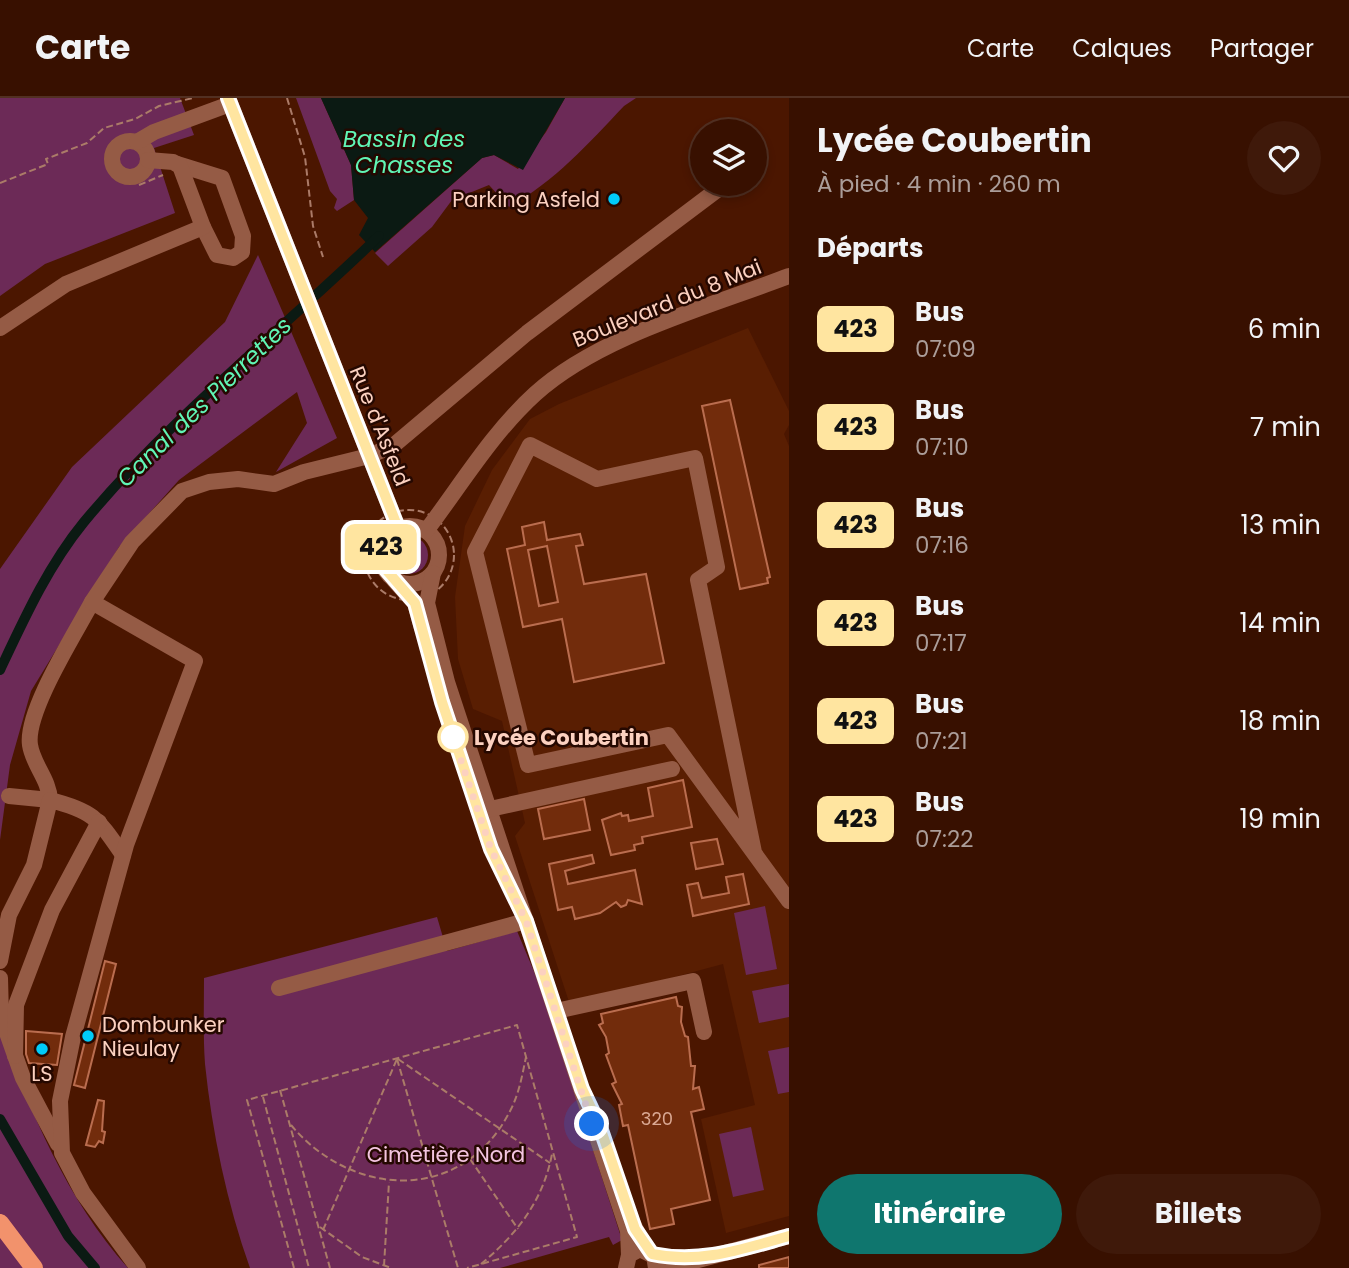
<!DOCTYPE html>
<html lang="fr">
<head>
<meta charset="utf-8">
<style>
  :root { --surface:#381000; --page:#3f190a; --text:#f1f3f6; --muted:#ab9d99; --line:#523022; --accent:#0f766e }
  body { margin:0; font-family:Poppins,sans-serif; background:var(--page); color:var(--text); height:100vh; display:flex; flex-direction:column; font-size:26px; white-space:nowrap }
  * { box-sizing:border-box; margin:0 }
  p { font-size:23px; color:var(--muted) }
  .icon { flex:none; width:38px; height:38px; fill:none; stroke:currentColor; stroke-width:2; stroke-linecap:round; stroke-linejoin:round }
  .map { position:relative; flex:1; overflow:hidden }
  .drawer { display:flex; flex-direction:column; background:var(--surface); width:560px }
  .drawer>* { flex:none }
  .badge { padding:0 14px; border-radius:10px; font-size:24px; line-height:46px }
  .fabs { position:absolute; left:690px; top:21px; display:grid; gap:14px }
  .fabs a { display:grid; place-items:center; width:77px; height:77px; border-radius:50%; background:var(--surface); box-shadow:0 4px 10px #0003,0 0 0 2px var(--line); font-size:35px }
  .you { position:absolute; width:35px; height:35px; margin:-18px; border:5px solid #fff; border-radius:50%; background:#1a73e8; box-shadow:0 0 0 10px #1a73e833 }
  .map>.badge { position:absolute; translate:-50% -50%; box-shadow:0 0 0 4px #fff }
  h2 { padding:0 28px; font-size:26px; line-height:63px }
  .round { display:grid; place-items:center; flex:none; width:74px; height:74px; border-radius:37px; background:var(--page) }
  .head { display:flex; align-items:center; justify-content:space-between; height:119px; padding:0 28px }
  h1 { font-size:33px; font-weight:700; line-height:52px }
  .cta { display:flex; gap:14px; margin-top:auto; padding:14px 28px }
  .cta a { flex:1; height:80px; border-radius:42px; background:var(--accent); color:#fff; font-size:28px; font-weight:700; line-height:80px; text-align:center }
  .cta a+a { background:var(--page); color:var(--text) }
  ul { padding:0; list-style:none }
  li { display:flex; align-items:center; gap:21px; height:98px; padding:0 28px }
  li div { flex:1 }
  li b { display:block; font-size:26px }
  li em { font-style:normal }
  li .badge { min-width:77px; font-weight:700; text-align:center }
  header { display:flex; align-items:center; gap:42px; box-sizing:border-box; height:98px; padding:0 35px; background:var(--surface); border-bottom:2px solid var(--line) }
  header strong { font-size:33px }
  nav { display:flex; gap:38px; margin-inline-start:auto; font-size:24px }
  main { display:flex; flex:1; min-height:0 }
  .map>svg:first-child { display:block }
  .built { fill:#591e02 }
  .green { fill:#6c2a57 }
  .water { fill:#0b1a13 }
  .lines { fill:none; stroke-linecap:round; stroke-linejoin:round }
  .canal { stroke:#0b1a13; stroke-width:10 }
  .building { fill:#722c0c; stroke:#ba6d4f; stroke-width:2; fill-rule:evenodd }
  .path { stroke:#ab7b68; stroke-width:2; stroke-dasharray:7 3.5; stroke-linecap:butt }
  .minor { stroke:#955b45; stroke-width:16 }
  .major { stroke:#f2926c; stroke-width:18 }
  .line-casing { stroke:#fff; stroke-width:16 }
  .line { stroke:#ffe5a0; stroke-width:10 }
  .walk { stroke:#fcd1c0; stroke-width:7; stroke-dasharray:0 12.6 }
  .poi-dot { fill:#00cbf9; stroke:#250800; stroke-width:2.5 }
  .stop-dot { fill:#fff; stroke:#ffe5a0; stroke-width:3.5 }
  .labels { text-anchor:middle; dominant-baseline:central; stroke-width:5; stroke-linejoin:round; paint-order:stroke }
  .number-label { font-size:18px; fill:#daa893 }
  .poi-label { font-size:21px; fill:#fcd1c0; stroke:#250800; text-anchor:end }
  .street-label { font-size:21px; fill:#fcd1c0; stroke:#250800 }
  .stop-label { font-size:21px; font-weight:bold; fill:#fcd1c0; stroke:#250800; text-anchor:start }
  .park-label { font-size:21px; fill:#f3c5e0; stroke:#250800 }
  .water-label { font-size:23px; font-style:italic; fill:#60f5b5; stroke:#250800 }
</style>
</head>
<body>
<header>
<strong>Carte</strong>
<nav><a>Carte</a><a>Calques</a><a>Partager</a></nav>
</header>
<main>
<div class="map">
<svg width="789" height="1170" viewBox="0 0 789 1170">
  <rect width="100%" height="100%" fill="#4b1600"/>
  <path class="built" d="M748,230l41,83v14l-5,9 5,12v770l-63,17 -25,-114 54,-14 -32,-141 -153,41 -55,-169 10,-13 -23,-102 -29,-12 -15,-50 -3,-62 10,-71 27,-56 38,-51 29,-15z"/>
  <g class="green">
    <path d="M0,0h180l14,37 -40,13 21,65 -130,51 -45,32z"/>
    <path d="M296,0h25l30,67 3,35 -17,11 -3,-3 3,-9 -7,-8z"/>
    <path d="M565,0h71l-12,8c-36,38 -69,75 -115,101l-20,-22 -37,15 -20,27 -44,39 -13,-13 107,-95 12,-3 24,14 28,-37z"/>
    <path d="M258,157l79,183 -61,34 31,-49 -10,-31 -118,88 -60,67 -88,144 -21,74 -10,75v-271l72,-102 153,-145z"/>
    <circle cx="409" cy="457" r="19"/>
    <path d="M765,808l12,63 -31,6 -12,-62z"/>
    <path d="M437,819l10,34 70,-20 24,57 81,252 -9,5 -4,-8 -109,31h-250c-23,-64 -38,-136 -45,-204 -2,-28 -1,-57 -1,-86z"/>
    <path d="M789,886v33l-30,6 -7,-32z"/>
    <path d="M0,928c30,86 67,174 128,242h-128z"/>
    <path d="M789,949v45l-11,2 -10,-43z"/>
    <path d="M751,1029l13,63 -31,7 -14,-63z"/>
  </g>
  <path class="water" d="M321,0h244l-42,72 -29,-15 -12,3 -107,94 -16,-17 9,-17 -14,-18 -3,-35z"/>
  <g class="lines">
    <g class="canal">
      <path d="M0,572c24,-51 48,-104 84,-148 88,-106 197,-191 295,-286"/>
      <path d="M0,1021l68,117 27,32"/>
    </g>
  </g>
  <g class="building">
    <path d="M730,302l40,177 -3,1 1,5 -28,6 -38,-183z"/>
    <path d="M544,424l3,18 33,-6 3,11 -7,1 8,38 62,-10 18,89 -90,19 -12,-63 -39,8 -16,-78 18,-4 -3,-18zM547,448l11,56 -19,4 -11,-56z"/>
    <path d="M683,682l9,47 -50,10 1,6 -9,2 1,5 -24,5 -9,-35 19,-7 1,3 6,-1 1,6 24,-5 -5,-28z"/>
    <path d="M584,701l6,31 -46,9 -6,-30z"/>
    <path d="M717,741l6,25 -27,5 -5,-26z"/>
    <path d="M592,757l2,8 -29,8 3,13 67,-14 7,34 -14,-4 -2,5 -5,2 -5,-5 -16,11 -25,6 -3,-12 -14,3 -9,-46z"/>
    <path d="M743,776l6,30 -56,12 -6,-31 11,-2 4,15 27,-5 -3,-16z"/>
    <path d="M105,863l11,3 -31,124 -11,-3z"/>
    <path d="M676,899l2,9 4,1 -1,15 4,14 3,1 3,29h4l-2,23 6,-2 5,22 -13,3 19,88 -39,9 3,15 -24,5 -22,-104 -5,1 -4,-21 3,-1 -10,-20 4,-2 -10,-27 3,-2 -3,-16 -7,-12 4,-2 -2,-9z"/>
    <path d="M26,933l36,3 -5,31 -28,-2 -3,-9z"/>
    <path d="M98,1002l6,1 -2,30 3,1 -2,11 -4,-2 -4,6 -9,-2z"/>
    <path d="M789,1159v11h-30v-3z"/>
  </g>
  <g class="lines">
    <g class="path">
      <path d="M287,0l18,59 8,69 10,31"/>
      <path d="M0,85l48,-19 -2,-5 41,-16 17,-15 31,-9 24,-13 34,-8"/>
      <path d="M139,87l24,-10"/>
      <circle cx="409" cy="457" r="45"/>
      <path d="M397,961l61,209"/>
      <path d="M398,961l152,104"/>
      <path d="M280,992l50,178"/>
      <path d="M263,999l46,171"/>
      <path d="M291,1027c61,73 170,79 218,-12 10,-18 13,-37 17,-56"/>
      <path d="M470,1061l48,70"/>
      <path d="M320,1129l42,30 29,11"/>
      <path d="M323,1132l74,-171"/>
      <path d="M481,1166c36,-30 62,-63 71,-110"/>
      <path d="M384,1168l5,-84"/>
      <path d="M294,1170l-47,-168 270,-75 60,212 -110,31"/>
    </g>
    <g class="minor">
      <path d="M228,0l170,430"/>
      <circle cx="130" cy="61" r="18"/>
      <path d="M137,44l17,-10 76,-28"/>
      <path d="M177,66l45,14 21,58 -1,16 -9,6 -16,-3 -14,-28"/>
      <path d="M0,230l66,-44 137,-57 -23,-61 -7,-4 -25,-2"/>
      <circle cx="410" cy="457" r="29"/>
      <path d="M426,433c35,-46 66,-98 109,-137 64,-58 173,-87 254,-118"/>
      <path d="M433,475l-6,30 20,79 181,549 1,24"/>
      <path d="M394,482l21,23 7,25"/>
      <path d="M9,698l41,4c-1,-21 -17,-35 -20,-55 -5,-33 45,-111 62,-143"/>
      <path d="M481,713l191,-42"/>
      <path d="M754,754l-56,-272 19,-13 -22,-109 -98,21 -67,-34 -55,107 53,213 140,-30 121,166"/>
      <path d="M0,863l9,-46 25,-50 16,-65c44,11 48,19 73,55"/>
      <path d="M0,880l1,38 22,62 35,66"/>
      <path d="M279,890l247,-67"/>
      <path d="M556,913l137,-30 11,51"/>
      <path d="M15,958l1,-51 36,-95 47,-88"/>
      <path d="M632,1124l15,29"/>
      <path d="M138,1170l-55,-75 -21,-40 -2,-52 13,-64 53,-192 69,-184 -103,-59 40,-60 50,-51 27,-9 29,-3 36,5 30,-12 65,-16 25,-11 133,-112 198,-149"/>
      <path d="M626,1170l3,-13 11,-6 14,7 2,12"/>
      <path d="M668,1170l121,-32"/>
    </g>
    <path class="major" d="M0,1125l34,45"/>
  </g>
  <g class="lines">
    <defs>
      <path id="line" d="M228,0l170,430 -16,17v20l33,38 27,99 49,147 35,72 56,168 18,38 35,102 17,25c49,10 90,-5 137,-18"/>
    </defs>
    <use href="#line" class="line-casing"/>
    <use href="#line" class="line"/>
    <path class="walk" d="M453,639l38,112 35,72 66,203"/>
  </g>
  <g class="poi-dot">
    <circle cx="614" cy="101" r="7"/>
    <circle cx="88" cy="938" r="7"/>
    <circle cx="42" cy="951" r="7"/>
  </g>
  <circle class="stop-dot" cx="453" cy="639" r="14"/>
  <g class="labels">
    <g class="number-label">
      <text x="657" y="1020">320</text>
    </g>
    <g class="poi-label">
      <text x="600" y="101">Parking Asfeld</text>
      <text x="102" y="926" text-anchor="start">Dombunker<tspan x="102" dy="24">Nieulay</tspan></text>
      <text x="42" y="975" text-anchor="middle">LS</text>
    </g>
    <g class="street-label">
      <text transform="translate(667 205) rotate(-22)">Boulevard du 8 Mai</text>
      <text transform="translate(380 328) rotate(68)">Rue d'Asfeld</text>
    </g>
    <g class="stop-label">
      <text x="474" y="639">Lycée Coubertin</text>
    </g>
    <g class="park-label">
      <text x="446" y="1056">Cimetière Nord</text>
    </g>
    <g class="water-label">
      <text x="404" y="41">Bassin des<tspan x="404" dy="26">Chasses</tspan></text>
      <text transform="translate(204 304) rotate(-44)">Canal des Pierrettes</text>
    </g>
  </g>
</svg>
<div class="fabs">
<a><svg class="icon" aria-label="layers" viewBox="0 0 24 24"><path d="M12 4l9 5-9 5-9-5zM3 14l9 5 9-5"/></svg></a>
</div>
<div class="you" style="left:592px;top:1026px"></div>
<b class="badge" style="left:381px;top:449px;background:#ffe5a0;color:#111">423</b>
</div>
<section class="drawer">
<div class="head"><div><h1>Lycée Coubertin</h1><p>À pied · 4 min · 260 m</p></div><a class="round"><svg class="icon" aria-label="heart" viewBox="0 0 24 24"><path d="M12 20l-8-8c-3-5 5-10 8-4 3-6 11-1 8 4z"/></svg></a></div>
<h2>Départs</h2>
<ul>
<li><span class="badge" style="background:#ffe5a0;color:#111">423</span><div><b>Bus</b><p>07:09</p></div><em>6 min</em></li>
<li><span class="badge" style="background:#ffe5a0;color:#111">423</span><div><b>Bus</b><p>07:10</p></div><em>7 min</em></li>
<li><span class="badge" style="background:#ffe5a0;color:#111">423</span><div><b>Bus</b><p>07:16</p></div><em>13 min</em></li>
<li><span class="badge" style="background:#ffe5a0;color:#111">423</span><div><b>Bus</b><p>07:17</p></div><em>14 min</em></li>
<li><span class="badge" style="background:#ffe5a0;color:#111">423</span><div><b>Bus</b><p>07:21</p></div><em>18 min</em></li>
<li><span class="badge" style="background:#ffe5a0;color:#111">423</span><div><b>Bus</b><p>07:22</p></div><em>19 min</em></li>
</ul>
<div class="cta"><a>Itinéraire</a><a>Billets</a></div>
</section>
</main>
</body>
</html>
